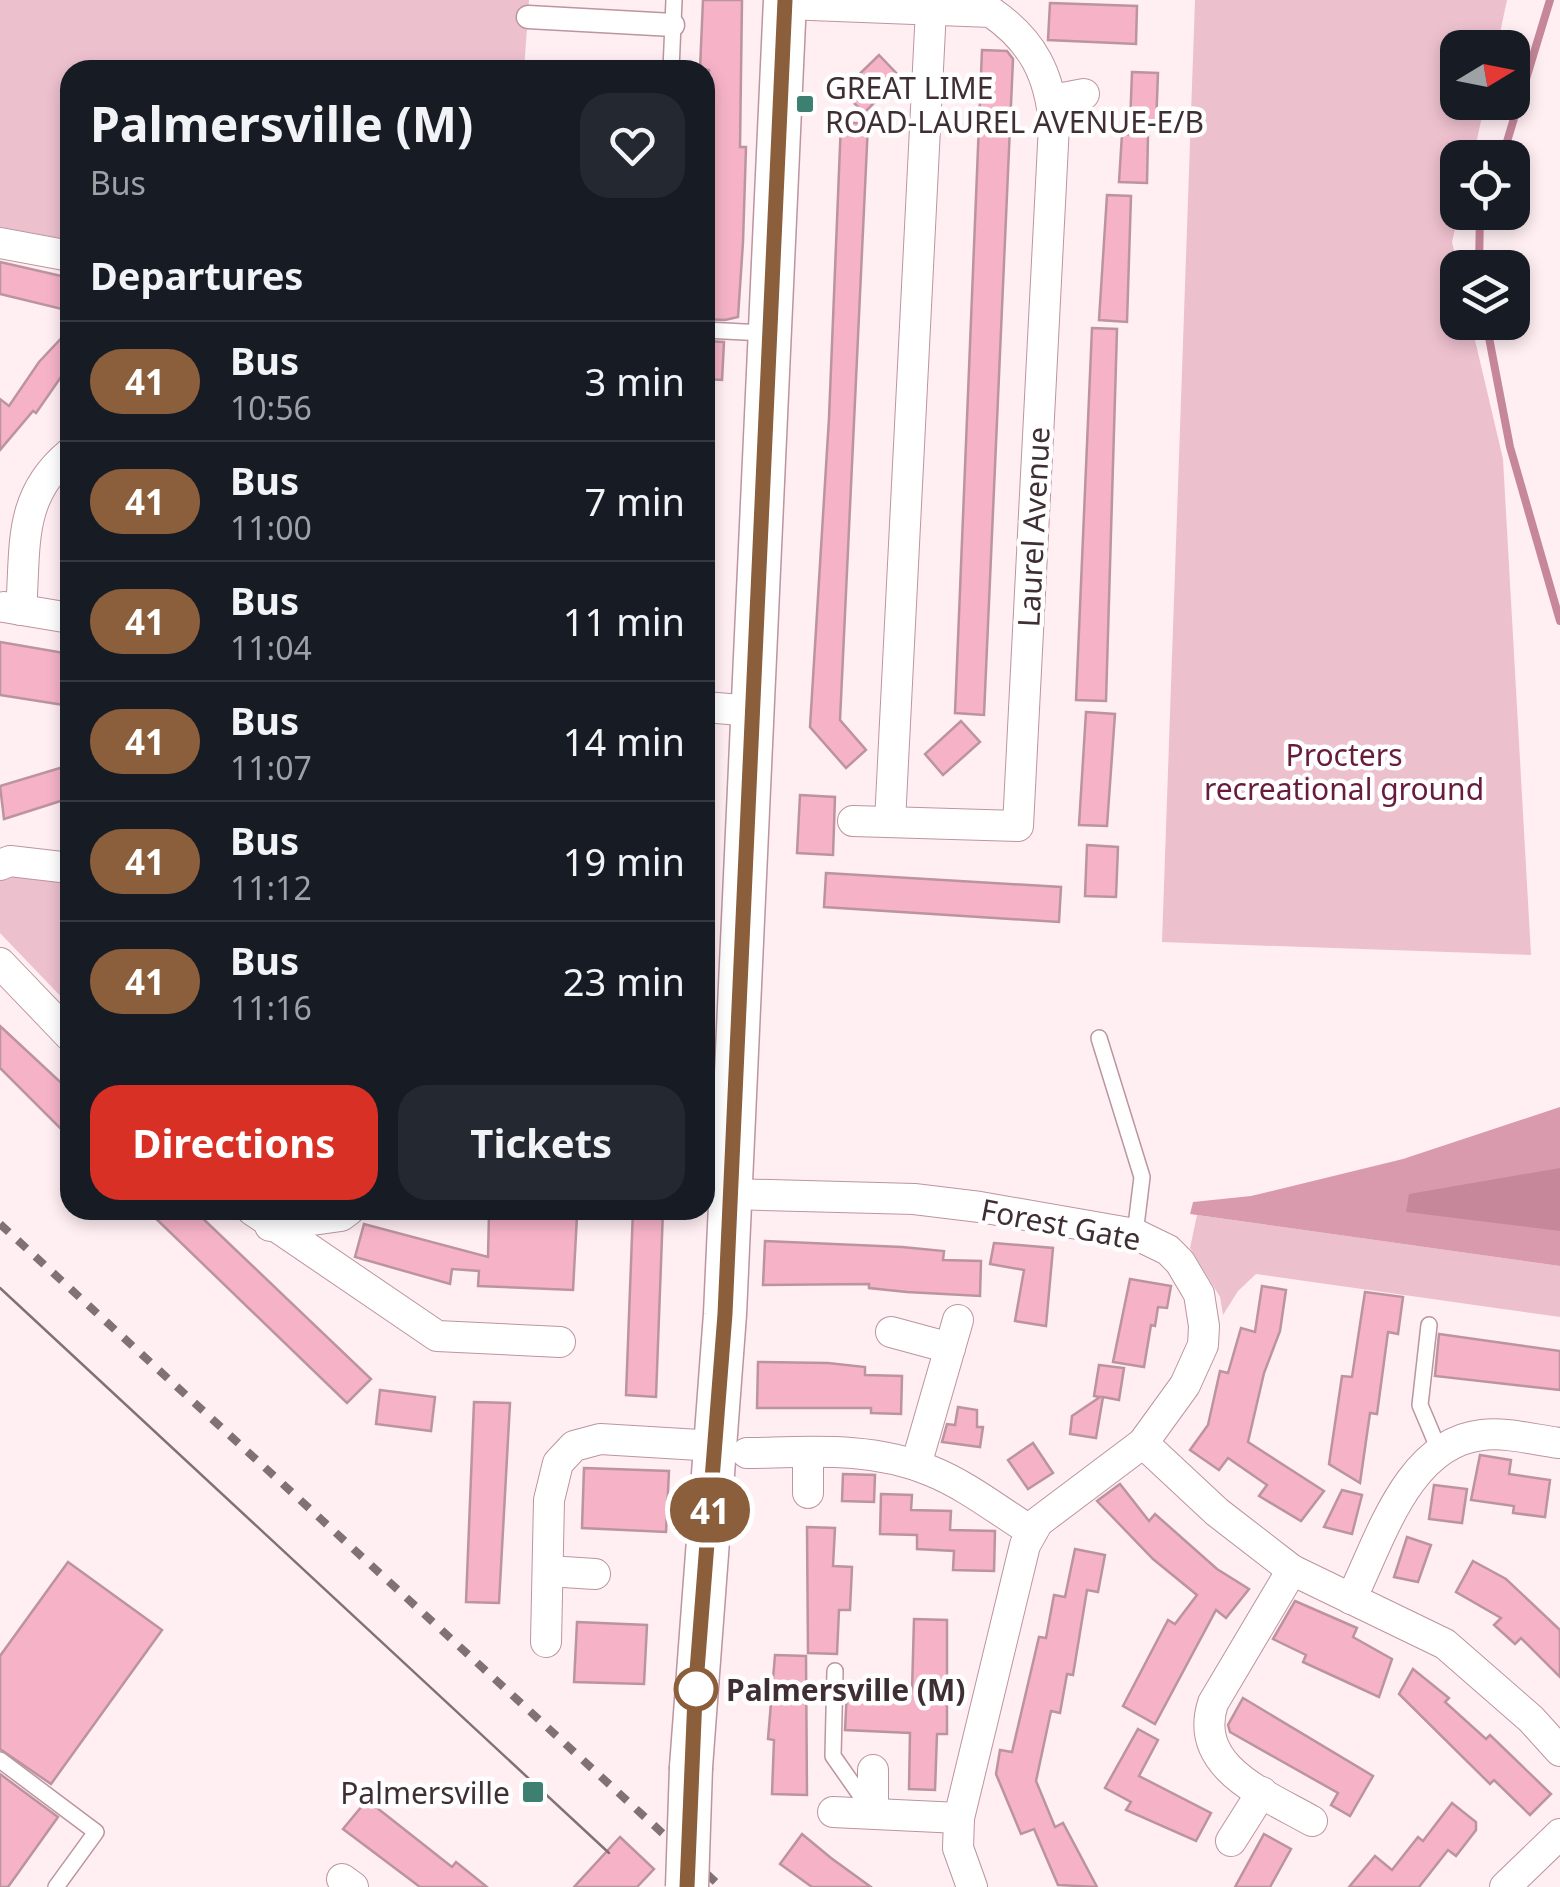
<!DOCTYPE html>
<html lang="en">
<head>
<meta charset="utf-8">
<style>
  :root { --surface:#171b24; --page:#242831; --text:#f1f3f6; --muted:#9ea1a6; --line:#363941; --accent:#d93025 }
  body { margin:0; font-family:"Noto Sans",sans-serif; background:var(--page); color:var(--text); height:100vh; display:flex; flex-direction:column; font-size:38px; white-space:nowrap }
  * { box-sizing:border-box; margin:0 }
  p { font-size:32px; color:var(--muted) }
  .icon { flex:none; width:55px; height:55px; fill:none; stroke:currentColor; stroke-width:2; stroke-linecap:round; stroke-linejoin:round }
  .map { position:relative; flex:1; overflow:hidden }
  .details { position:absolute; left:60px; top:60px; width:655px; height:1160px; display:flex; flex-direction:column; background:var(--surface); border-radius:30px; box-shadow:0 5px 15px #0003 }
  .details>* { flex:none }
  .badge { padding:0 20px; border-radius:32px; font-size:35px; line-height:65px }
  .needle { width:65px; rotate:80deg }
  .buttons { position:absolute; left:1440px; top:30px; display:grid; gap:20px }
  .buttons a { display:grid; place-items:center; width:90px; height:90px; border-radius:20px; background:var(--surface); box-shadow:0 5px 15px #0003; font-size:50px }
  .map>.badge { position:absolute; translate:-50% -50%; box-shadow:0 0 0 5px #fff }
  h2 { padding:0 30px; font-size:38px; line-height:90px }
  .round { display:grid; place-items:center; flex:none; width:105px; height:105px; border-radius:30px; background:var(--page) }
  .summary { display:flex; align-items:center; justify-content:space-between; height:170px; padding:0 30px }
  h1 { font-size:48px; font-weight:700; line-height:75px }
  .action { display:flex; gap:20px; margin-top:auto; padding:20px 30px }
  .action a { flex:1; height:115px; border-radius:30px; background:var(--accent); color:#fff; font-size:40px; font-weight:700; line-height:115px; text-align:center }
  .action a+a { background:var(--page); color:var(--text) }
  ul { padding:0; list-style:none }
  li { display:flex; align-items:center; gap:30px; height:120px; padding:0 30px; border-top:2px solid var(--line) }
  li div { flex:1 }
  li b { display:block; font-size:38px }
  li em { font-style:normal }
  li .badge { min-width:110px; font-weight:700; text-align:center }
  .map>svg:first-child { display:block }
  .green { fill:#edc0ce }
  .forest { fill:#da9aae }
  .water { fill:#c6879b }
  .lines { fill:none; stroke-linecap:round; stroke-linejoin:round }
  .stream { stroke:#c6879b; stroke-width:8 }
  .building { fill:#f6b3c8; stroke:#bb94a0; stroke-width:2.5 }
  .service-casing { stroke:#bb95a0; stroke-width:18 }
  .pedestrian-casing { stroke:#bb95a0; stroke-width:25 }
  .minor-casing { stroke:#bb95a0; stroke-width:32 }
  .secondary-casing { stroke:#bb95a0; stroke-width:45 }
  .service { stroke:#fff; stroke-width:15 }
  .pedestrian { stroke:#fff; stroke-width:22 }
  .minor { stroke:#fff; stroke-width:30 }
  .secondary { stroke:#fff; stroke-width:42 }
  .tram { stroke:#817176; stroke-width:2.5 }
  .rail { stroke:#817176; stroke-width:8; stroke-dasharray:12 12; stroke-linecap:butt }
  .secondary-bridge-casing { stroke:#bb95a0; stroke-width:45; stroke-linecap:butt }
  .secondary-bridge { stroke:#fff; stroke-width:42 }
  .line-casing { stroke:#fff; stroke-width:22 }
  .line { stroke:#8b5e3c; stroke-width:15 }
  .poi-dot { fill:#3d8072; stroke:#fff; stroke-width:4 }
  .stop-dot { fill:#fff; stroke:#8b5e3c; stroke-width:5 }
  .labels { text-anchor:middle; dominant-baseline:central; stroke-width:9; stroke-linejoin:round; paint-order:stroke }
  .poi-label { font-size:30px; fill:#3f2f34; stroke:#fff; text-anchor:start }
  .street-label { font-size:30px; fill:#3f2f34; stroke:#fff }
  .park-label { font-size:30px; fill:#681c3c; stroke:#fff }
  .stop-label { font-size:30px; font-weight:bold; fill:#3f2f34; stroke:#fff; text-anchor:start }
</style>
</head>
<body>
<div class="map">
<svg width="1560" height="1887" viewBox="0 0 1560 1887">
  <rect width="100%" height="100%" fill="#ffeef2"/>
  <g class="green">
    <path d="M0,0h529l-5,70h-454v170l-70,-13z"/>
    <path d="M1195,0h312l-10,47 -39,1v54l27,1 -12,54 -15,1 1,55 -7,29 6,25v55l13,1 32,136 28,496 -369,-13z"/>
    <path d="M9,872l61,6v128l-70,-73v-56z"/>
    <path d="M1197,1215l363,51v51l-304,-43 -18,17 -15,24 -3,-18 -30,-49z"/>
  </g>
  <path class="forest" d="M1560,1107v159l-370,-52 3,-12 58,-6 152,-37z"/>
  <path class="water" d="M1560,1168v63l-154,-19 3,-18z"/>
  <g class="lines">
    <g class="stream">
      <path d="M1502,158l48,-158"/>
      <path d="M1479,268l1,-56"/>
      <path d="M1486,322l24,125 50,174"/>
    </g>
  </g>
  <g class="building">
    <path d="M703,0h39l-2,147h6l-3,95 -5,75 -13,3 -20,-1 4,-249 -9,-1z"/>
    <path d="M1050,3l87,3 -1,38 -88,-4z"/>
    <path d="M982,50l25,1 6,8 -29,656 -29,-2z"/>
    <path d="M879,55l21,22 -36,36 -22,-22z"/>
    <path d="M1132,72l26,1 -2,53 -26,-1z"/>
    <path d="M841,122l27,2 -28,596 26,30 -20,18 -36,-41 19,-309z"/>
    <path d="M1122,134l26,1 -1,48 -28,-1z"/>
    <path d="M1107,195l24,1 -4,126 -28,-2z"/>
    <path d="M0,262l70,16v33l-70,-17z"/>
    <path d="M1092,328l25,1 -11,372 -30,-1z"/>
    <path d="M70,329v35l-34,49 -3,-2 -33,39v-51l9,7 30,-44z"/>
    <path d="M705,341l19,1 -2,38 -17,-1z"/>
    <path d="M0,642l70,12v52l-70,-11z"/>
    <path d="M1086,712l29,2 -8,112 -28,-1z"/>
    <path d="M961,721l19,21 -37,33 -18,-21z"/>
    <path d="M70,765v33l-66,21 -4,-33z"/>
    <path d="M800,795l35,2 -2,58 -36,-2z"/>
    <path d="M1087,845l31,2 -2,50 -31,-1z"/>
    <path d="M826,873l235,14 -2,35 -235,-15z"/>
    <path d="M0,1026l70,65v47l-70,-70z"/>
    <path d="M147,1210h47l177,169 -24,24z"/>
    <path d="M633,1210h30l-7,187 -30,-2z"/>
    <path d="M489,1213l88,3 -4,74 -95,-4 1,-15 -27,-2 -2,15 -95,-27 9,-33 124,33z"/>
    <path d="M765,1241l137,6 42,4 -1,9 38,1 -1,35 -73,-4 -38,-4v-4l-106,1z"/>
    <path d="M994,1243l59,5 -7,78 -31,-5 9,-51 -34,-6z"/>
    <path d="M1130,1279l41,7 -4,22 -9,-1 -3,19 -4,-1 -7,42 -31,-5z"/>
    <path d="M1262,1286l24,4 -6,41 -16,42 -16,69 76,49 -23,30 -42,-25 8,-11 -39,-27 -9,12 -29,-20 18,-25 12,-54 8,2 13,-45 14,4z"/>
    <path d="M1365,1292l38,5 -5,37 -10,-2 -11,82 -7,-1 -10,70 -31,-19 13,-88 10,1z"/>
    <path d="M1439,1334l121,17v39l-125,-14z"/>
    <path d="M758,1362l70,1 37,4v8l37,1 -1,38 -30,-1v-5h-114z"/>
    <path d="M1099,1365l25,3 -5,32 -16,-3 -7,41 -26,-4 2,-18 28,-19 -6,-1z"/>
    <path d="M380,1390l55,7 -4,34 -55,-7z"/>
    <path d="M474,1402l36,1 -11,200 -33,-1z"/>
    <path d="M958,1407l19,3v17h6l-3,20 -38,-5 5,-18 8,1z"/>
    <path d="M1033,1443l20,30 -25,16 -20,-29z"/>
    <path d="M1480,1455l31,5 -2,14 41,6 -5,37 -32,-4 1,-7 -43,-6z"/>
    <path d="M584,1468l85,3 -3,61 -84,-4z"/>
    <path d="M843,1474l32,1 -1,27 -32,-1z"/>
    <path d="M1120,1484l29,37 6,-7 62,55 32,20 -23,29 -10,-8 -61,114 -32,-18 45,-86 7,4 22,-29 -44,-36 -56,-58z"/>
    <path d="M1434,1485l33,4 -5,34 -33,-4z"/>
    <path d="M1342,1490l20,5 -10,39 -28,-7z"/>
    <path d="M881,1494l31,1 -1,15 40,1 -1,19 45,1 -1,40 -41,-1 1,-19 -37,-2v-14l-37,-1z"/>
    <path d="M807,1527l28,1 -2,38 19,1 -2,43h-11l-2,44 -29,-1z"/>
    <path d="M1407,1537l24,8 -13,37 -24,-5z"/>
    <path d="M1075,1549l30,6 -7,37 -11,-2 -14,85 -6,-1 -7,39 -9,-2 -15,70 19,46 8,-4 34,64 -39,-2 -24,-56 -13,5 -25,-60 4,-24 12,2 27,-115 7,1 8,-43 11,2z"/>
    <path d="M1473,1561l33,18 54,51v47l-39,-39 -6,6 -21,-19 7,-7 -45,-26z"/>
    <path d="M68,1562l94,68 -111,154 -51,-35v-93z"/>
    <path d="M1295,1601l62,27 -4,9 39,22 -13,38 -76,-35 3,-7 -33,-16z"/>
    <path d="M914,1619l33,1v114h-10l-2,56 -26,-1 1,-56 -65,-3 2,-40 65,2z"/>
    <path d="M577,1622l70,3 -3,59 -70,-2z"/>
    <path d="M775,1655l31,1 1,139 -35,-1 2,-54 -6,-1z"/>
    <path d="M1413,1669l36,29 -4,4 41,37 4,-4 61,59 -21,21 -36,-35 -4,4 -91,-90z"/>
    <path d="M1243,1698l130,78 -23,40 -19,-11 7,-12 -108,-61 -2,-7z"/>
    <path d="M1138,1729l20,11 -19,36 72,37 -15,28 -70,-31 5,-8 -26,-14z"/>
    <path d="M0,1774l58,43 -50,70h-8z"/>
    <path d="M367,1800l85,67 4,-5 31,25h-67l-77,-58z"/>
    <path d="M1452,1803l24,19v8l-20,26 -8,-6 -29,37h-70l26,-31 17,14 26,-33 5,4z"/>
    <path d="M802,1834l29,24 40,29h-59l-32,-23z"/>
    <path d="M1264,1834l27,15 -21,38h-35z"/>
    <path d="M620,1837l34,32 -17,18h-63z"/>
  </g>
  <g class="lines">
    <defs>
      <g id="service">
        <path d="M671,70l3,-70"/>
        <path d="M705,330l61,3"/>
        <path d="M1099,1038l43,139 -7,57"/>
        <path d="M1429,1325l-9,80 19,45"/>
        <path d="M835,1671l-2,85 35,50"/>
        <path d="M0,1760l96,72 -40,55"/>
      </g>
      <path id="pedestrian" d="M528,17l145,8"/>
      <g id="minor">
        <path d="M785,4l206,8c42,29 59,63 63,113l-36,701 -165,-5"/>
        <path d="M1052,100l32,-6"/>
        <path d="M0,243l70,13"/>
        <path d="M4,607l66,11"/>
        <path d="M21,610c5,-63 -4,-113 49,-157"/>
        <path d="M705,707l47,4"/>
        <path d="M890,822l41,-813"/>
        <path d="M0,865l10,-4 60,7"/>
        <path d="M0,963l70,73"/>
        <path d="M730,1194l184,5 66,8 155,27 33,16 12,12 19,32 5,32 -1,19 -18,40 -42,58 -105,79 -13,23 -66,273 -1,30 14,39"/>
        <path d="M252,1210l185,126 123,6"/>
        <path d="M270,1226l71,-10 8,-6"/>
        <path d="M891,1332l59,16"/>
        <path d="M1143,1443l74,69 75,58 153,74 86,75 29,32"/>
        <path d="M808,1452v41"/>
        <path d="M747,1453c63,-1 125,-7 184,18 35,14 68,40 100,60"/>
        <path d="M916,1465l42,-145"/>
        <path d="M1292,1570l-79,133c-21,65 54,92 99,118"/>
        <path d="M548,1571l47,3"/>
        <path d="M1351,1599c29,-58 56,-156 131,-164 25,-3 53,5 78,8"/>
        <path d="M546,1642l3,-142 9,-37 16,-17 26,-7 116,7"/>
        <path d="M833,1812l126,6"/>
        <path d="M873,1813v-43"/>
        <path d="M1231,1841l31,-49"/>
        <path d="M342,1879l11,8"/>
        <path d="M1505,1887l55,-53"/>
      </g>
      <path id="secondary" d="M691,1767l34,-453 60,-1314"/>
    </defs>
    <use href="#service" class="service-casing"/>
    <use href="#pedestrian" class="pedestrian-casing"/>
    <use href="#minor" class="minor-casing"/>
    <use href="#secondary" class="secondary-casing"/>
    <use href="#service" class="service"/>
    <use href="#pedestrian" class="pedestrian"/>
    <use href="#minor" class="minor"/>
    <use href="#secondary" class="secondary"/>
    <path class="tram" d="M0,1288l609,565"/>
    <path class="rail" d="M0,1224l721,663"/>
    <defs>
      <path id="secondary-bridge" d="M687,1887l4,-120"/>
    </defs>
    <use href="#secondary-bridge" class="secondary-bridge-casing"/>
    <use href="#secondary-bridge" class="secondary-bridge"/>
  </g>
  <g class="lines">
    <defs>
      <path id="line" d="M687,1887l8,-191 30,-382 60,-1314"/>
    </defs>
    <use href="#line" class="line-casing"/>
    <use href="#line" class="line"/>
  </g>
  <g class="poi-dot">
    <rect x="795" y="94" width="20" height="20" rx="5"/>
    <rect x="521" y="1780" width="24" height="24" rx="5"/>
  </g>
  <circle class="stop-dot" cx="696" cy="1689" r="20"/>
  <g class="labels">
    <g class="poi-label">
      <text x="825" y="87">GREAT LIME<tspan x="825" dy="34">ROAD-LAUREL AVENUE-E/B</tspan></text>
      <text x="510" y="1792" text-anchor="end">Palmersville</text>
    </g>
    <g class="street-label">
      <text transform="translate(1033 527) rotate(-87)">Laurel Avenue</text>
      <text transform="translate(1061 1224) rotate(11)">Forest Gate</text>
    </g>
    <g class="park-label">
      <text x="1344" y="754">Procters<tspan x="1344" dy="34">recreational ground</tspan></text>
    </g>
    <g class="stop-label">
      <text x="726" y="1689">Palmersville (M)</text>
    </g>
  </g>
</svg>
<div class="buttons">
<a><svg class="needle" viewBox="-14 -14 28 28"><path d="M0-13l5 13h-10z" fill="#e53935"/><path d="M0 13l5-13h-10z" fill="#9ea1a6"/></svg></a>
<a><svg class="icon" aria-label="locate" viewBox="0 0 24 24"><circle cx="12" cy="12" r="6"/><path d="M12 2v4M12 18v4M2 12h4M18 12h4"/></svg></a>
<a><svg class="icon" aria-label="layers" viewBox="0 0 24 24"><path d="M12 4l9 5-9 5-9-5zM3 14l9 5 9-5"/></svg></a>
</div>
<b class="badge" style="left:710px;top:1510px;background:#8b5e3c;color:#fff">41</b>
<section class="details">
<div class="summary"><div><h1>Palmersville (M)</h1><p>Bus</p></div><a class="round"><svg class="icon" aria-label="heart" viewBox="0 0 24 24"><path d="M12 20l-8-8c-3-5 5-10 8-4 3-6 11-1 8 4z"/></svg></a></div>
<h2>Departures</h2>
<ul>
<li><span class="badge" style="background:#8b5e3c;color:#fff">41</span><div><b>Bus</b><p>10:56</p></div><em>3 min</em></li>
<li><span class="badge" style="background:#8b5e3c;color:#fff">41</span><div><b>Bus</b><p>11:00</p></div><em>7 min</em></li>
<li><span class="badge" style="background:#8b5e3c;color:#fff">41</span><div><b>Bus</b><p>11:04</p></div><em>11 min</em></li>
<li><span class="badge" style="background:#8b5e3c;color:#fff">41</span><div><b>Bus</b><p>11:07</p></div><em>14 min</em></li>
<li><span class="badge" style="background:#8b5e3c;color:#fff">41</span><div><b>Bus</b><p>11:12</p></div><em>19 min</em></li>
<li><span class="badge" style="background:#8b5e3c;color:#fff">41</span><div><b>Bus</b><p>11:16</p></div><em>23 min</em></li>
</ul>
<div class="action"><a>Directions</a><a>Tickets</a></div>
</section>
</div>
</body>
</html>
